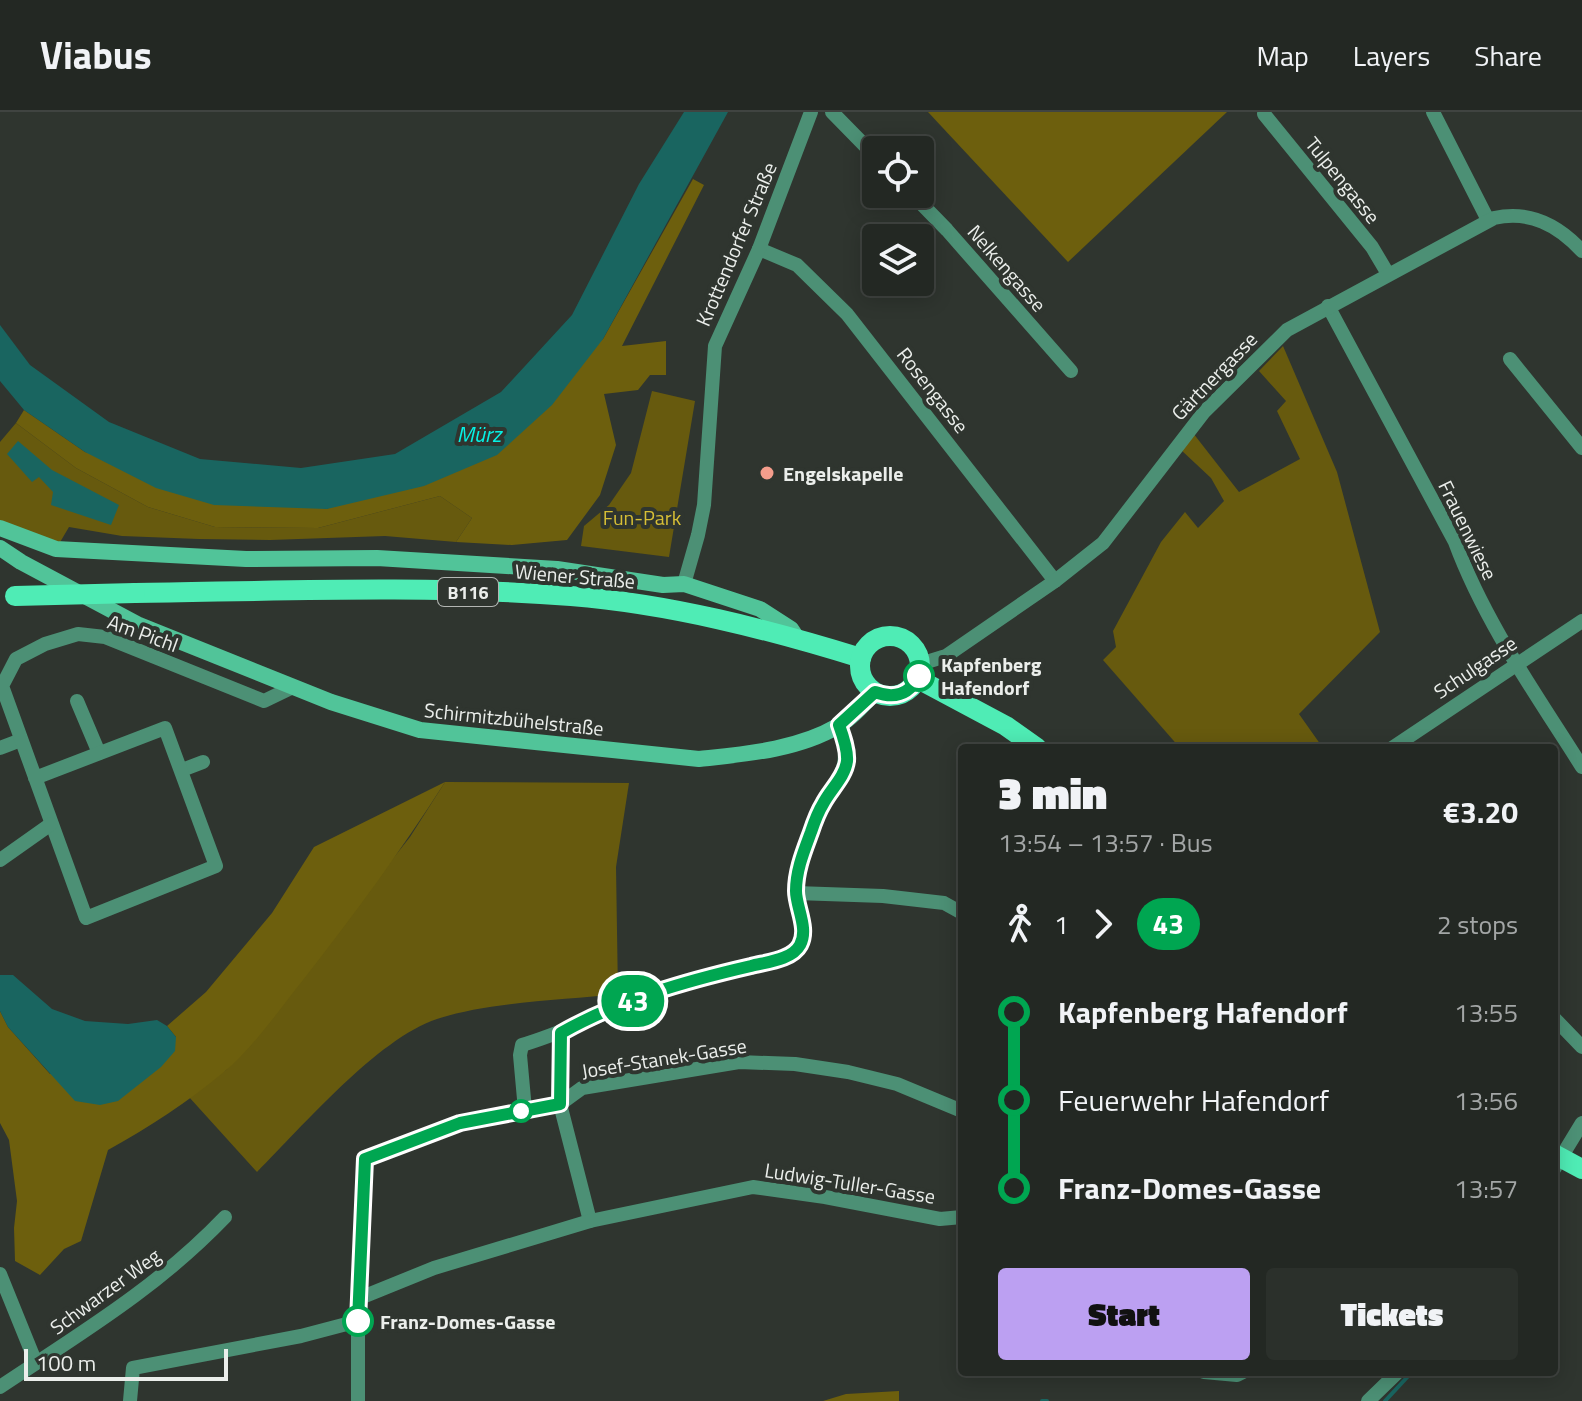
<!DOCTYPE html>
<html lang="en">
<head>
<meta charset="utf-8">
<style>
  :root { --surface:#232823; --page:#2b302b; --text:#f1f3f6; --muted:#a3a6a6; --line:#404441; --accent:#bca0f2 }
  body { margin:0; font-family:"Titillium Web",sans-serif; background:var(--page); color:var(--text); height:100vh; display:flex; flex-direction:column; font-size:30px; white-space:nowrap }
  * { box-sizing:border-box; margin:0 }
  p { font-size:26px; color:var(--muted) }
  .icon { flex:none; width:44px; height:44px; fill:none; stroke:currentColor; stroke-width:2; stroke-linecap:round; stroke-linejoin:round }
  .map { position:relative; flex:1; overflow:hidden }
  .sheet { position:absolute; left:958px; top:632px; width:600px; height:632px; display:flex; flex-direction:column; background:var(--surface); border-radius:8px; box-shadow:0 4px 20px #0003,0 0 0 2px var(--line) }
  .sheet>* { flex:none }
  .badge { padding:0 16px; border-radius:26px; font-size:28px; line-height:52px }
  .tools { position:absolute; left:862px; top:24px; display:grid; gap:16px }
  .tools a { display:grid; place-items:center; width:72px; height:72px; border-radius:8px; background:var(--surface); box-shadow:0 4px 20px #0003,0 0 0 2px var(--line); font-size:40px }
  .scale { position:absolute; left:24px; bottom:20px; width:204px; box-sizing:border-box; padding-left:8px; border:4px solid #ebeeeb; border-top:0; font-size:22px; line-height:28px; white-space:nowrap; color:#ebeeeb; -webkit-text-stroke:6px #2f352f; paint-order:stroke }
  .map>.badge { position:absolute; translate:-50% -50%; box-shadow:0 0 0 4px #fff }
  .legs { display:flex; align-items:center; gap:12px; height:88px; padding:0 40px; font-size:26px }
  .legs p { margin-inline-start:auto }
  .overview { display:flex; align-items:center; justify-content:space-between; height:136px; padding:0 40px }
  h1 { font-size:44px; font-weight:800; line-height:60px }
  .cta { display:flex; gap:16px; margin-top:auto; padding:16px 40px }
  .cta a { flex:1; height:92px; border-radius:8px; background:var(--accent); color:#111; font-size:32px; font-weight:800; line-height:92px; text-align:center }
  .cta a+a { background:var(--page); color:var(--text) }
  ul { padding:0 40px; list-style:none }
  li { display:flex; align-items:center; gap:28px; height:88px; font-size:30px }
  li i { display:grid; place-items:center; width:12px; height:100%; margin:0 10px; background:currentColor }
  li i::after { content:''; width:20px; height:20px; margin:-10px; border:6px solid; border-radius:50%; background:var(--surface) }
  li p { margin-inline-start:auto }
  li:first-child i { background:linear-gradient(#0000 50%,currentColor 0) }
  li:last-child i { background:linear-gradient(currentColor 50%,#0000 0) }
  header { display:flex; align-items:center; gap:48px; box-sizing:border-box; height:112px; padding:0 40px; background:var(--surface); border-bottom:2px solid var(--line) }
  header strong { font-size:38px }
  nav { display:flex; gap:44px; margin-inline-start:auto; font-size:28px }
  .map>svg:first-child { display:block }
  .green { fill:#675a0e }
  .forest { fill:#6d5f0d }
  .water { fill:#196560 }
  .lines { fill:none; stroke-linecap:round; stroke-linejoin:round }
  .stream { stroke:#196560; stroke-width:4 }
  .minor { stroke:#4c9075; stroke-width:14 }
  .secondary { stroke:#51c499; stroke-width:16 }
  .primary { stroke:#4fecb5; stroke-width:20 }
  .primary-bridge { stroke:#4fecb5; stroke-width:20 }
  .line-1-casing { stroke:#fff; stroke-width:18 }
  .line-1 { stroke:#00a651; stroke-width:12 }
  .poi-dot { fill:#f49d8c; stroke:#2f352f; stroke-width:3 }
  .stop-1-dot { fill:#fff; stroke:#00a651; stroke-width:4 }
  .labels { text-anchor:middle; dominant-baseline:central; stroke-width:8; stroke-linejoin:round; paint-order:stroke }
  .shield { fill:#2f352f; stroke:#b3b6b3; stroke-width:2 }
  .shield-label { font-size:18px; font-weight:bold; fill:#ebeeeb }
  .street-label { font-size:20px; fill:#ebeeeb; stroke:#2f352f }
  .poi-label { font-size:20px; font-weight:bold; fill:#ebeeeb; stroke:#2f352f; text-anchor:start }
  .park-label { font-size:20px; fill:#d7bf36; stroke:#2f352f }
  .stop-label { font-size:20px; font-weight:bold; fill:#ebeeeb; stroke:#2f352f; text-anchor:start }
  .water-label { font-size:22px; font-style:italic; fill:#06f1e5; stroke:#2f352f }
</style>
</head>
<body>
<header>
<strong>Viabus</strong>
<nav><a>Map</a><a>Layers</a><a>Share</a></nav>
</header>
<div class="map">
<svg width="1582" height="1289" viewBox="0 0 1582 1289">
  <rect width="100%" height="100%" fill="#2f352f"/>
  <g class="green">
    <path d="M1283,234l54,126 43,160 -81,82 24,34h-143l-77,-88 13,-13 -3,-16 48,-89 24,-30 13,16 26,-27 -13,-23 -31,-29 13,-16 46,59 61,-33 -23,-48 9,-10 -27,-30z"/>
    <path d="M652,279l43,10 -26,156 -88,-11 3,-20 25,-21 22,-32z"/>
    <path d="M16,311l60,45 72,39 67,20 103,1 122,-32 32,22 -16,24 -71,-6 -115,4 -71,-1 -77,-3 -53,-9 -13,22 -56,-21v-86z"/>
    <path d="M445,670l184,1 -13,84 2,127c-54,6 -130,8 -181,25 -60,20 -134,107 -180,153l-68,-75 37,-27 184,-233z"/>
  </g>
  <g class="forest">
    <path d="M928,0h299l-159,150z"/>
    <path d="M693,67l11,6 -82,161 44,-5v34h-16l-12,15 -34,4 12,51 -16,50 -33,45 -55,5 -56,-3 16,-24 -32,-22 -122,32 -103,-1 -67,-20 -72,-39 -60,-45 8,-13 61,42 242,57 276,-170z"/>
    <path d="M445,670c-44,69 -92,134 -142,198 -24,30 -50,68 -79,92 -36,30 -76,56 -116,78l-27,91 -17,8 -24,26 -25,-14 -1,-33 3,-27 -8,-61 -9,-17v-112l8,16 42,47 126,-37 -9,-11 39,-34 66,-79 42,-66z"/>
    <path d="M899,1279v10h-76l23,-7z"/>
  </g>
  <g class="water">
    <path d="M684,0h44l-125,227 -51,66 -55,50 -73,31 -97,23 -113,-4 -58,-17 -71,-36 -61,-42 -24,-29v-56l30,40 79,57 91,37 101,9 94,-14 106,-62 71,-77 67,-131z"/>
    <path d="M18,329l34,29 67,35 -8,20 -60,-20 2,-13 -14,-15 -7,5 -25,-28z"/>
    <path d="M0,863h13l39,34 33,12 43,3 29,-4 10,6 9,11 -1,14 -14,16 -43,34 -18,4 -25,-4 -67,-74 -8,-16z"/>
  </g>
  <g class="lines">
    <g class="stream">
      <path d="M1042,1289h5"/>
      <path d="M1385,1289l27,-29"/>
    </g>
    <g class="minor">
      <path d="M832,0l44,45"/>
      <path d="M1433,0l55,108"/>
      <path d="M1264,2l108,133 16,27"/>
      <path d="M912,82l35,36 124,141"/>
      <path d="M759,137l38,16 50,49 208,267"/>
      <path d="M1328,194l127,236c30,81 81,152 127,225"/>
      <path d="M1510,247l72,89"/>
      <path d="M684,472l14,-49 6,-30 11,-159 44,-97 52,-137"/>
      <path d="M920,552l26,-8 109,-75 48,-38 101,-131 83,-82 207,-112c36,-8 64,7 88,33"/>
      <path d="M77,589l22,52"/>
      <path d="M0,636l21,-8"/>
      <path d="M1392,636l190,-127"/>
      <path d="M182,658l21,-8"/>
      <path d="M35,666l130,-50 51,138 -130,52 -84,-232 14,-27 29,-15 33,-10 27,3 159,64 29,-14"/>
      <path d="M0,748l51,-36"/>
      <path d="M796,781l87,3 61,7 18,10"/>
      <path d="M1554,906l28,29"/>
      <path d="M561,921l-1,71 30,117"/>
      <path d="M525,998l-5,-55 2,-10c64,-19 122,-54 188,-70 21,-4 82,-12 91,-31 7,-16 -5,-37 -5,-54 0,-21 8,-39 15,-59 16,-43 47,-56 28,-106"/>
      <path d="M1554,1057l28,-46"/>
      <path d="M0,1162l36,89"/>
      <path d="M360,1186l74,-30 156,-47 163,-34 72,10 115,22 22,-2"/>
      <path d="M1204,1260l33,3 6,-3"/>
      <path d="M0,1275c81,-54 157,-99 225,-170"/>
      <path d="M130,1289l3,-33 168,-32 57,-15"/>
      <path d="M358,1289v-80l7,-162 95,-36 100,-19 22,-16 157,-26 56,2 53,8 49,12 65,27"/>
      <path d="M1368,1289l30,-29"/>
    </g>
    <g class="secondary">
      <path d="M0,416l56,21 190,10 131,-1 180,11 106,16 21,-1 76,25 31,20 6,9"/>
      <path d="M0,436l21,14 118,63 192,77 89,28 279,29c46,-5 98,-9 139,-33 14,-8 26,-22 37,-34"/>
    </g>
    <g class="primary">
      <path d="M135,481c145,-2 291,-8 436,3 99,8 196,33 290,62"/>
      <circle cx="890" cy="554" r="30"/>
      <path d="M918,567l88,47 31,22"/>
      <path d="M1554,1042l28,15"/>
    </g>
    <path class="primary-bridge" d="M15,484l120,-3"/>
  </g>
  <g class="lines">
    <defs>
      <path id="line-1" d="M358,1209l7,-162 95,-36 100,-19 1,-71c58,-33 125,-52 190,-67 15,-4 41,-6 49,-21 9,-16 -4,-38 -4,-54 0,-21 8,-40 15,-59 3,-9 7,-20 12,-28 7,-14 22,-27 24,-43 1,-11 -4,-25 -8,-36l36,-33c19,7 34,3 44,-16"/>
    </defs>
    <use href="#line-1" class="line-1-casing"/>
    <use href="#line-1" class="line-1"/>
  </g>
  <circle class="poi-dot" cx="767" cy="361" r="8"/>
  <g class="stop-1-dot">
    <circle cx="919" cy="564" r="14"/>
    <circle cx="521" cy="999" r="10"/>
    <circle cx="358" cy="1209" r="14"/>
  </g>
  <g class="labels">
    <rect class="shield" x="438" y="466" width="60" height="28" rx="6"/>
    <g class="shield-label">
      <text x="468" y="480">B116</text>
    </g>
    <g class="street-label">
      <text transform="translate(1343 68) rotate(51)">Tulpengasse</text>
      <text transform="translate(736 132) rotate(-67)">Krottendorfer Straße</text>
      <text transform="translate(1007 156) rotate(49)">Nelkengasse</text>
      <text transform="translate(1214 264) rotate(-46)">Gärtnergasse</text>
      <text transform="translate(933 278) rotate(52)">Rosengasse</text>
      <text transform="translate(1468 418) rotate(64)">Frauenwiese</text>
      <text transform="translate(575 464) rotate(5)">Wiener Straße</text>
      <text transform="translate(143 521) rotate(20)">Am Pichl</text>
      <text transform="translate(1475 555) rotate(-34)">Schulgasse</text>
      <text transform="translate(514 607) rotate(6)">Schirmitzbühelstraße</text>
      <text transform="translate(664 946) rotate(-9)">Josef-Stanek-Gasse</text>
      <text transform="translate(850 1071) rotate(9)">Ludwig-Tuller-Gasse</text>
      <text transform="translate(105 1179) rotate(-36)">Schwarzer Weg</text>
    </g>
    <g class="poi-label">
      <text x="783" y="361">Engelskapelle</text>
    </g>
    <g class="park-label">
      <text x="642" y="405">Fun-Park</text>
    </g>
    <g class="stop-label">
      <text x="941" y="552">Kapfenberg<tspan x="941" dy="23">Hafendorf</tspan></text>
      <text x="380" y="1209">Franz-Domes-Gasse</text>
    </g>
    <g class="water-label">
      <text x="479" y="322">Mürz</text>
    </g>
  </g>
</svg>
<div class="tools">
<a><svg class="icon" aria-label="locate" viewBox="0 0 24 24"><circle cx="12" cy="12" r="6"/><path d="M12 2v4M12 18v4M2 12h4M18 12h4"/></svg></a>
<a><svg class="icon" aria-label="layers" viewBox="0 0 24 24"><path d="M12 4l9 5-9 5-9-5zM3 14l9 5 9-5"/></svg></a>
</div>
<div class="scale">100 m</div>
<b class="badge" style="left:633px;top:889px;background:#00a651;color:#fff">43</b>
<section class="sheet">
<div class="overview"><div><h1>3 min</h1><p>13:54 – 13:57 · Bus</p></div><b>€3.20</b></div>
<div class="legs"><svg class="icon" aria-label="walk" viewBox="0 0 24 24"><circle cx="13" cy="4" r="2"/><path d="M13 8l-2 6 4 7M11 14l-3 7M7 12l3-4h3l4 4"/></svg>1<svg class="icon" aria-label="forward" viewBox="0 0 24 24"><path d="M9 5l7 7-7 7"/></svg><b class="badge" style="background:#00a651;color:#fff">43</b><p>2 stops</p></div>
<ul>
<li><i style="color:#00a651"></i><b>Kapfenberg Hafendorf</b><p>13:55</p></li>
<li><i style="color:#00a651"></i><span>Feuerwehr Hafendorf</span><p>13:56</p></li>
<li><i style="color:#00a651"></i><b>Franz-Domes-Gasse</b><p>13:57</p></li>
</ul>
<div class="cta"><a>Start</a><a>Tickets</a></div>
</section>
</div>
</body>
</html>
